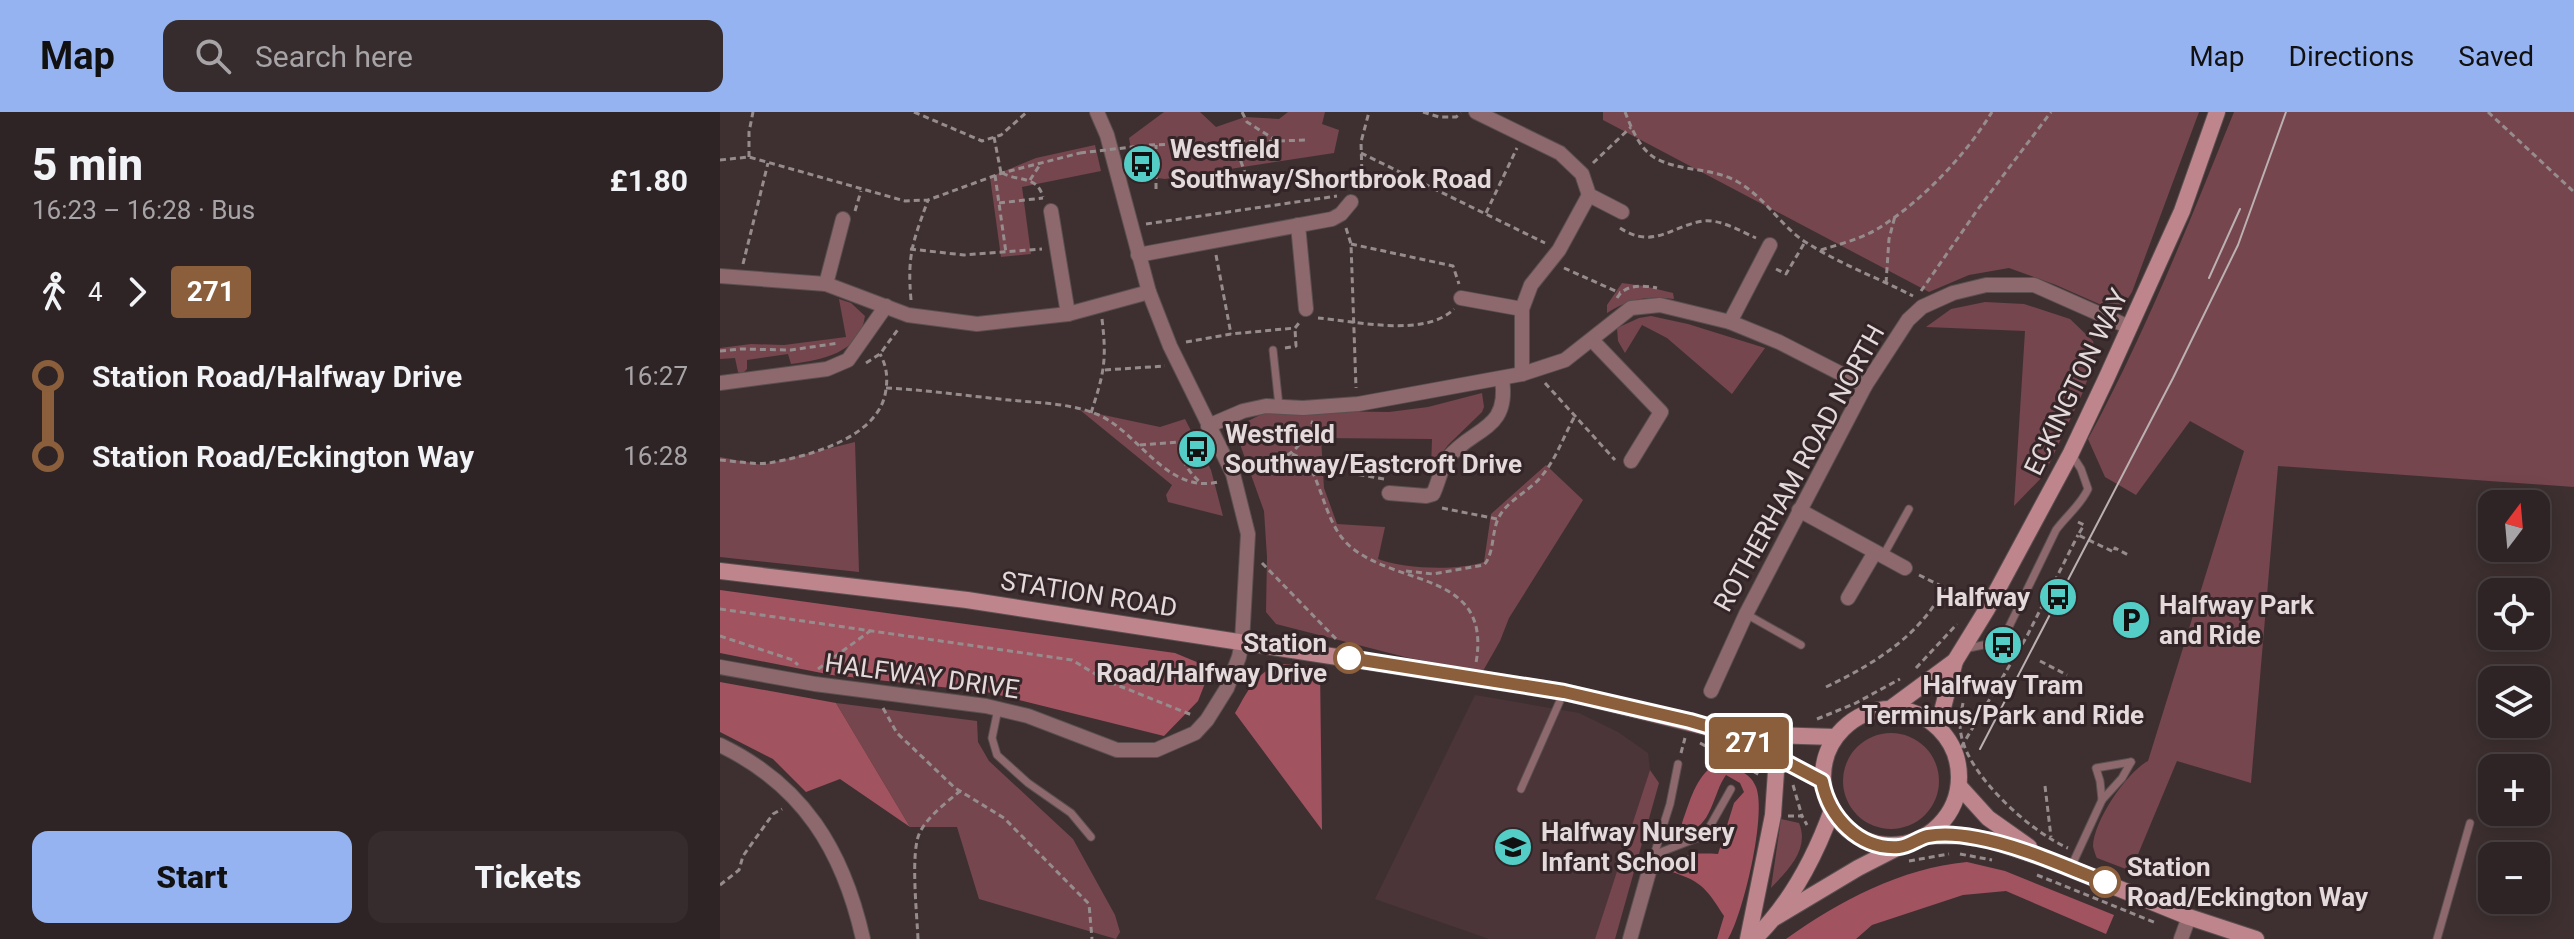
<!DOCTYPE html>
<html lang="en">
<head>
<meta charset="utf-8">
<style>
  :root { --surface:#2e2425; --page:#362c2d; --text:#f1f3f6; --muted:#a7a4a7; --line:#494142; --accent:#95b2f1 }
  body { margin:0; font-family:Roboto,sans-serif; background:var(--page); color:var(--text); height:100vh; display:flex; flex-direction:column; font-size:30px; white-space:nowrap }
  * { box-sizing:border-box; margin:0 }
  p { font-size:26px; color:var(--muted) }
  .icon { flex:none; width:44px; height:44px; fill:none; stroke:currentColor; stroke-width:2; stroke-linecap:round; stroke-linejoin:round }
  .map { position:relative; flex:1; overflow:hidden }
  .drawer { display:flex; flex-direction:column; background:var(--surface); width:720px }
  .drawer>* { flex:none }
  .badge { padding:0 16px; border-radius:6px; font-size:28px; line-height:52px }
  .needle { width:52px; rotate:16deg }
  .controls { position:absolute; left:1758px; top:378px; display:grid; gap:16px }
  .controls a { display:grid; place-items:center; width:72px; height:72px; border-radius:16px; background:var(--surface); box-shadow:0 4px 20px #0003,0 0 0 2px var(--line); font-size:40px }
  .map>.badge { position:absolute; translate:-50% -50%; box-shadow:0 0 0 4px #fff }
  .legs { display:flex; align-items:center; gap:12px; height:88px; padding:0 32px; font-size:26px }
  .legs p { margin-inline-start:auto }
  .summary { display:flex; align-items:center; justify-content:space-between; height:136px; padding:0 32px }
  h1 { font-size:44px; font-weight:800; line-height:60px }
  .primary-button { display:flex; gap:16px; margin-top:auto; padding:16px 32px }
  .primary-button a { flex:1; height:92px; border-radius:16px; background:var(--accent); color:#111; font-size:32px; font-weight:800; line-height:92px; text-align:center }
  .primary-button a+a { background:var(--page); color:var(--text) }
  ul { padding:0 32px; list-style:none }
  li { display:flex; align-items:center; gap:28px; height:80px; font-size:30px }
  li i { display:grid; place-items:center; width:12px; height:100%; margin:0 10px; background:currentColor }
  li i::after { content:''; width:20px; height:20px; margin:-10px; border:6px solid; border-radius:50%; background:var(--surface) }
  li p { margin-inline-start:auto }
  li:first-child i { background:linear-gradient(#0000 50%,currentColor 0) }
  li:last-child i { background:linear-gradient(currentColor 50%,#0000 0) }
  header { display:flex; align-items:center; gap:48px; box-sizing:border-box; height:112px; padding:0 40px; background:var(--accent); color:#111 }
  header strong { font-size:38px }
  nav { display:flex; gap:44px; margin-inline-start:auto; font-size:28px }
  .search { width:560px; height:72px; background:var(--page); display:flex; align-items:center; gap:20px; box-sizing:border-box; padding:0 28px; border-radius:16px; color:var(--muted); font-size:30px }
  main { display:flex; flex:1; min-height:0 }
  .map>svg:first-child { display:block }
  .built { fill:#4b3538 }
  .green { fill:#75464d }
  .forest { fill:#a15360 }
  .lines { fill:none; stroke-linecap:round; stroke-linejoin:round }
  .service-casing { stroke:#5c4f50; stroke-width:9 }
  .minor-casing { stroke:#5c4f50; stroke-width:16 }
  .secondary-casing { stroke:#5c4f50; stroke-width:18 }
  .path { stroke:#978c8d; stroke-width:3; stroke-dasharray:6 4; stroke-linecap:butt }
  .service { stroke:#8d696d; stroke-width:7 }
  .minor { stroke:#8d696d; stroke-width:14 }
  .secondary { stroke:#be858d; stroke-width:16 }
  .tram { stroke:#bcb1b2; stroke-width:2 }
  .path-bridge { stroke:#978c8d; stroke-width:3; stroke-dasharray:6 4; stroke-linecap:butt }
  .line-1-casing { stroke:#fff; stroke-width:18 }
  .line-1 { stroke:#8b5e3c; stroke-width:12 }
  .stop-1-dot { fill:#fff; stroke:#8b5e3c; stroke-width:4 }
  .labels { text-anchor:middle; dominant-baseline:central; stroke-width:6; stroke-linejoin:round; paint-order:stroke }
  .poi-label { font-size:26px; font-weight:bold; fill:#e4dadb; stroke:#342628; text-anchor:start }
  .street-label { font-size:26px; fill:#e4dadb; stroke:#342628 }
  .stop-label { font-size:26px; font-weight:bold; fill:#e4dadb; stroke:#342628; text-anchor:end }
</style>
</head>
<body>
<header>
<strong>Map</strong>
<div class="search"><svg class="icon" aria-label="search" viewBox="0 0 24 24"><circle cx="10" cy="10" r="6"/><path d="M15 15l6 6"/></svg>Search here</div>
<nav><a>Map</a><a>Directions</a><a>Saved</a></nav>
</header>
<main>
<section class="drawer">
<div class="summary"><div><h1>5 min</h1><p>16:23 – 16:28 · Bus</p></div><b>£1.80</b></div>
<div class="legs"><svg class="icon" aria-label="walk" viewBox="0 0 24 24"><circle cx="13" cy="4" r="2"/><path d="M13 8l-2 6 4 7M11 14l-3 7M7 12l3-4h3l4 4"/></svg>4<svg class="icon" aria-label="forward" viewBox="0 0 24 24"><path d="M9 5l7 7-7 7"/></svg><b class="badge" style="background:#8b5e3c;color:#fff">271</b></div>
<ul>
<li><i style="color:#8b5e3c"></i><b>Station Road/Halfway Drive</b><p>16:27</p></li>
<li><i style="color:#8b5e3c"></i><b>Station Road/Eckington Way</b><p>16:28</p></li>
</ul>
<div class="primary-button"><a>Start</a><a>Tickets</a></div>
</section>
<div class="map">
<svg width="1854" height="827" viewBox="0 0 1854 827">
  <rect width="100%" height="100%" fill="#3e3031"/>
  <path class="built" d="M755,583l104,18 39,19 30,21 2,17 -7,25 -48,144h-106l-114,-40z"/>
  <g class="green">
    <path d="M444,0h36l16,15 29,-10 34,2 9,-7h37l-3,12 17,6 -5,23 -169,26c-30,-3 -31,-14 -36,-41z"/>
    <path d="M883,0h596l-67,180 -11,17 -15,-2 -50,-22 -47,-17 -40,7 -40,17 -326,-172z"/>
    <path d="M1514,0h340v375l-296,-21 -27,317 -74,-22 -46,110 -34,-13c-1,-1 -4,-11 -4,-12 1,-26 34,-74 55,-85l96,-310 -54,-30 -54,74 -31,-18 -17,-38c57,-105 101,-216 146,-327z"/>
    <path d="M375,33l6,26 -79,16 9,67 -30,3 -11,-80 46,-19z"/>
    <path d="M902,171l22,3 29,7 1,6c-27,-3 -43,-1 -67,14v-8z"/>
    <path d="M119,187l12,4 14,13c-5,37 -43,44 -74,48l-3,-10 -41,6v9l-5,5 -4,-2 -3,-14 -15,1v-11l31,-4 33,1 62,-8z"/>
    <path d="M1265,190l39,2 46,15 23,22 3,14 -13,37 -39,83 -30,31 11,-175 -99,-4 25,-18z"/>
    <path d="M931,204l37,8 77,24 -33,46 -65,-56 -25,-13 -17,28 -7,-12 -1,-13 22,-10z"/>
    <path d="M762,281l2,14 -2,5 -34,33 -17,23 1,-29 -111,-1 3,50 13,36 48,3 -7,32c26,10 79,12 106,3l7,-48 55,-49 37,35 -74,118 -9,23 -17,30 -74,-13 -133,-34 -10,-12 1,-55 -3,-46 -23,-64 -1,-11 1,-7 7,-8 14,-7 56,-3 71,1 39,-5z"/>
    <path d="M360,298l80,17 25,-8 26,51 12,46 -55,-14 -2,-7 6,-10z"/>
    <path d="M135,330l4,130 -139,-15v-100l42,8z"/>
    <path d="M116,591l141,18 1,21 11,19 84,78 42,76 5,17 -4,7 -137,-40 -22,-72h-47z"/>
    <circle cx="1171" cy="669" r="48"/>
    <path d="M930,658l9,13 -44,156h-20z"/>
    <path d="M1061,707l18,4c11,26 -11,47 -28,65z"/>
  </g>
  <g class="forest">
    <path d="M0,478l455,63 36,15 -13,33 -34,35 -177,-44 -155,-17 -112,-22z"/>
    <path d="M560,552l40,3 2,163 -87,-117c13,-22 20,-40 45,-49z"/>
    <path d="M0,570l116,21 74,124 -70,-48 -34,13 -33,-33 -53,-27z"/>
    <path d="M995,652c16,2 35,7 41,23 11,27 -13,128 -28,152h-11l7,-23c-19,-30 -24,-36 -59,-46v-6c19,-11 32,-11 53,-10l16,-51 10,-11 -4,-9 -14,-8c-13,17 -14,54 -41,57l-3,-9c8,-22 13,-45 33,-59z"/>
    <path d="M1247,750l38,9 109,44 -8,19 -100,-43 -43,4 -91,30 -16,14h-70c53,-38 116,-71 181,-77z"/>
  </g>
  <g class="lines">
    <defs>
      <g id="service">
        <path d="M553,238l6,56"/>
        <path d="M1163,444l26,-47"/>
        <path d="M1026,502l55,31"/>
        <path d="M1244,537l24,-5 17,-9 51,-105c11,-15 24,-24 32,-41l-7,-20 -9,-14"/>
        <path d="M278,597l-6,29 5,17 31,28 43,30 20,24"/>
        <path d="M801,677l42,-95"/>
        <path d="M1382,688l-2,-19 -4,-13 35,-6"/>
        <path d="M934,743l16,-51 8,-40"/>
        <path d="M932,749l9,-9 44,-17 26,-46"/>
        <path d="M1351,755l31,-67 20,-22 9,-16"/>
        <path d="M1717,827l33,-116"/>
      </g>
      <g id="minor">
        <path d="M756,0l84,41 22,21 7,21"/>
        <path d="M869,83l33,17"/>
        <path d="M331,99l17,103"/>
        <path d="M578,113l8,84"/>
        <path d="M418,143l194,-36 9,-5 10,-12"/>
        <path d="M0,164l106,8 82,31 69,9 91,-10 81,-22"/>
        <path d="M106,172l17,-65"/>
        <path d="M741,186l61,11"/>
        <path d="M1010,210l40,-77"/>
        <path d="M872,228l69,72 -30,49"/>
        <path d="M802,262v-65l9,-24 28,-35 30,-55"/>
        <path d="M0,271l107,-14 21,-9 38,-54"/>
        <path d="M488,314l35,-15 23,-5 37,2 55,-4 164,-30 43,-14 66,-52 29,-3 70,17 49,20 86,44"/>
        <path d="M669,381l37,3 7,-2c6,-12 7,-25 15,-36 25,-31 62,-27 54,-79"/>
        <path d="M1079,398l106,58"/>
        <path d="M1128,486l27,-46"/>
        <path d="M0,555l95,17 171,22 42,10 89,34h39l39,-17 12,-13 20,-32 12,-31 3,-15 6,-108 -15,-60 -63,-128 -21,-54 -42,-157 -10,-23"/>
        <path d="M991,579l35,-77 119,-228 43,-66 14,-13 31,-14 33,-8h48l95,42"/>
        <path d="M0,633c83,40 123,105 143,194"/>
        <path d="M910,827l22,-78"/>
        <path d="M1461,827l8,-22"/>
      </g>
      <g id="secondary">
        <path d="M0,459l247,29 597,92 167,41 91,48"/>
        <circle cx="1171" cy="665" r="68"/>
        <path d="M1170,597l65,-48 32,-52 84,-156 35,-74 76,-168 35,-99"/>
        <path d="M1218,615l17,-66"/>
        <path d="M1020,622l95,3"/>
        <path d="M1239,674l29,32 41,29"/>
        <path d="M1206,724h38l28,5 54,18 143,58 67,22"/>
        <path d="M1056,805l82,-49 41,-21"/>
        <path d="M1028,827l25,-124 4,-58"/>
        <path d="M1034,827c36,-35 61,-82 78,-129"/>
      </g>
    </defs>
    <use href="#service" class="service-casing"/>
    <use href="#minor" class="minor-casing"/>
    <use href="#secondary" class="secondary-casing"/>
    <g class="path">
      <path d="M194,0l68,29 19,-6 26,-23"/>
      <path d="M522,0l5,10 27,17"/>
      <path d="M703,0l16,5h17l5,-4"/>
      <path d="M905,0c7,17 14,36 30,46 25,14 57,9 83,24 29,17 44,46 69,61 33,21 71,35 106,53"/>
      <path d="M1768,0l86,80"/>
      <path d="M274,25l7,36"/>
      <path d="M514,30l11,31"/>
      <path d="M429,33l159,-5"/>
      <path d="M641,41l184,90"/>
      <path d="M29,45v-25l4,-20"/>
      <path d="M0,48l29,-3 156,44 23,-1 74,-27 78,-20"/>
      <path d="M873,51l38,-36"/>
      <path d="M282,61c17,9 35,2 41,24"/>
      <path d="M275,63l11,78"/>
      <path d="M310,68l11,-17"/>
      <path d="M436,77v-44"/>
      <path d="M637,77l5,-13 -1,-34 8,-30"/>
      <path d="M279,91l44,-5"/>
      <path d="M135,99l6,-20"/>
      <path d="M766,101l31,-65"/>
      <path d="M426,112l191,-28"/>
      <path d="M626,116l5,16 5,144"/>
      <path d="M900,116c34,22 51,-2 83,-7 18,-2 37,10 53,17"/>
      <path d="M631,132l102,22 6,18"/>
      <path d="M190,137l54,6 78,-6"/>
      <path d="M1101,138c19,-6 40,-11 58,-22 44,-28 86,-72 113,-116"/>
      <path d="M496,143l15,79"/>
      <path d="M23,152l25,-101"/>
      <path d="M844,156l56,25"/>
      <path d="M1056,157l10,5 19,-32"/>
      <path d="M1166,171l3,-44 6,-23"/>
      <path d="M1201,179l57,-82 73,-97"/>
      <path d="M897,186c8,-14 26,-13 40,-10"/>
      <path d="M191,188c-4,-46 2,-58 17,-100"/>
      <path d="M598,206c37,3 107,20 136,-9"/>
      <path d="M466,230l45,-8 64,-6 4,-5"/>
      <path d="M565,236l11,-2 -1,-17"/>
      <path d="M0,239l20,-2 51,1 48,-7"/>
      <path d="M146,251l14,-9 19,-26"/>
      <path d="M385,258l60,-4"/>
      <path d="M825,271l70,77"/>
      <path d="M166,276c41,2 82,8 123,12 30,3 62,3 90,15 41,19 68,79 119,67"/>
      <path d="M371,301c13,-40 16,-52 11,-94"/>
      <path d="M475,322c-22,17 -10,35 6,49"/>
      <path d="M420,333l38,-3 12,-6"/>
      <path d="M572,342l35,15 57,10"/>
      <path d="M0,348c15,1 34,5 49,3 41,-7 112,-26 117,-74 2,-13 0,-24 -6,-35"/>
      <path d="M587,350c17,27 19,65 45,86 49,39 140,24 124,115"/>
      <path d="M530,357c35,-10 47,-13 63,-48"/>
      <path d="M722,396l55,11"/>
      <path d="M1358,410l6,3 -6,10 36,17 1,-4 15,8"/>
      <path d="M542,451l76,78"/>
      <path d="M686,459l27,3 51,-9c11,-13 7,-33 15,-48 9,-17 29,-25 41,-39 16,-18 23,-41 35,-62"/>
      <path d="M1199,463l54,27"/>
      <path d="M0,497l352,51 35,21 85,34"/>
      <path d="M0,524l73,24 5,5"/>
      <path d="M1320,549l27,14"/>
      <path d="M1196,556l41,-44"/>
      <path d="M98,557l52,-38"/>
      <path d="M1106,575c48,-23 94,-51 119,-100"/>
      <path d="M1243,591c-2,10 -4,21 -2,31 7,42 70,98 107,114"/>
      <path d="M163,596l14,25 58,55 49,30 85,86 3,35"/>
      <path d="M1097,607l37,-15 46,-25"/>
      <path d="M980,631l60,32"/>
      <path d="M961,641l4,-15"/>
      <path d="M1236,644l71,-120 51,-101"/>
      <path d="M1073,673l9,31"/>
      <path d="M1325,674l6,51"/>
      <path d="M1068,704h14l5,9"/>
      <path d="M1240,742l32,6"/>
      <path d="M1189,749l40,-7"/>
      <path d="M1317,763l119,48"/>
      <path d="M0,773l19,-15 4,-14 30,-42 9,-5"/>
      <path d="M198,827c-1,-25 -8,-88 2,-107 9,-17 26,-29 40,-41"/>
    </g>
    <use href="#service" class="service"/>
    <use href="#minor" class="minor"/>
    <use href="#secondary" class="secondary"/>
    <g class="tram">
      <path d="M1489,166l31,-69"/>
      <path d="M1260,637l193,-371 65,-133 48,-133"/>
    </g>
    <path class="path-bridge" d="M360,41l69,-8"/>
  </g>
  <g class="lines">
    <defs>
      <path id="line-1" d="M629,546l215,34 126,29 41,12 91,48c7,36 37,69 77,66 11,-1 19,-9 29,-11 15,-3 34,-1 49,2 44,8 86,28 128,44"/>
    </defs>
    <use href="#line-1" class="line-1-casing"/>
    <use href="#line-1" class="line-1"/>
  </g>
  <defs>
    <symbol id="bus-disc" viewBox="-11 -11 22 22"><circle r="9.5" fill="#54cdc7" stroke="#342628"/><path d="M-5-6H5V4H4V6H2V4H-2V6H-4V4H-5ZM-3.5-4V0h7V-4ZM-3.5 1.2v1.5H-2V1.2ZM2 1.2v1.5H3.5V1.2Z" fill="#111"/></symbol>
    <symbol id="parking-disc" viewBox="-11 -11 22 22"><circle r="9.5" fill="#54cdc7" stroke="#342628"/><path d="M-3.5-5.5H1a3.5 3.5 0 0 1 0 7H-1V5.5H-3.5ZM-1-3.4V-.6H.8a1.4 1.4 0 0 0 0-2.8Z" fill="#111"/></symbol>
    <symbol id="school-disc" viewBox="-11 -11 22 22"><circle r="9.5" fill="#54cdc7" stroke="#342628"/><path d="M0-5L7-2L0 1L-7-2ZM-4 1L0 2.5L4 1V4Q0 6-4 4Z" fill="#111"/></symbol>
  </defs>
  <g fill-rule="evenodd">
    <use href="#bus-disc" x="400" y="30" width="44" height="44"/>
    <use href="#bus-disc" x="455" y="315" width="44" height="44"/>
    <use href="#bus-disc" x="1316" y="463" width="44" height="44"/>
    <use href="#parking-disc" x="1389" y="486" width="44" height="44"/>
    <use href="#bus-disc" x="1261" y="511" width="44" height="44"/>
    <use href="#school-disc" x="771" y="713" width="44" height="44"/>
  </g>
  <g class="stop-1-dot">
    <circle cx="629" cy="546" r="14"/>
    <circle cx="1385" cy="770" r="14"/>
  </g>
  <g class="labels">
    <g class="poi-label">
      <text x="450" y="37">Westfield<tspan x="450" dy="30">Southway/Shortbrook Road</tspan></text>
      <text x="505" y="322">Westfield<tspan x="505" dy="30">Southway/Eastcroft Drive</tspan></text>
      <text x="1310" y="485" text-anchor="end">Halfway</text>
      <text x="1439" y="493">Halfway Park<tspan x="1439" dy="30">and Ride</tspan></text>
      <text x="1283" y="573" text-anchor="middle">Halfway Tram<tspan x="1283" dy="30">Terminus/Park and Ride</tspan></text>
      <text x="821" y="720">Halfway Nursery<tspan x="821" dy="30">Infant School</tspan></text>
    </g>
    <g class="street-label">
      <text transform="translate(1356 270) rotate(-64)">ECKINGTON WAY</text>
      <text transform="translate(1079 356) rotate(-61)">ROTHERHAM ROAD NORTH</text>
      <text transform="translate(369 482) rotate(9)">STATION ROAD</text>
      <text transform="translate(202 564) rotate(8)">HALFWAY DRIVE</text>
    </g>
    <g class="stop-label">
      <text x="607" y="531">Station<tspan x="607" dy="30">Road/Halfway Drive</tspan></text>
      <text x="1407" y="755" text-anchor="start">Station<tspan x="1407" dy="30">Road/Eckington Way</tspan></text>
    </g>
  </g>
</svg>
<div class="controls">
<a><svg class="needle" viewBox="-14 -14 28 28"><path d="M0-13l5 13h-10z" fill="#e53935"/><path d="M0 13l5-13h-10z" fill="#a7a4a7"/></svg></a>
<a><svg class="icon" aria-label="locate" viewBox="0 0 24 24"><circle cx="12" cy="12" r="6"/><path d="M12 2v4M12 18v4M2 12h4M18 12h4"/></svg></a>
<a><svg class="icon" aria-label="layers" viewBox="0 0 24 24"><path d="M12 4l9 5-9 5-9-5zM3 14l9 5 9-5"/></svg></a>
<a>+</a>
<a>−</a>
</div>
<b class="badge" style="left:1029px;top:631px;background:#8b5e3c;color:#fff">271</b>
</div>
</main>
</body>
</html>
